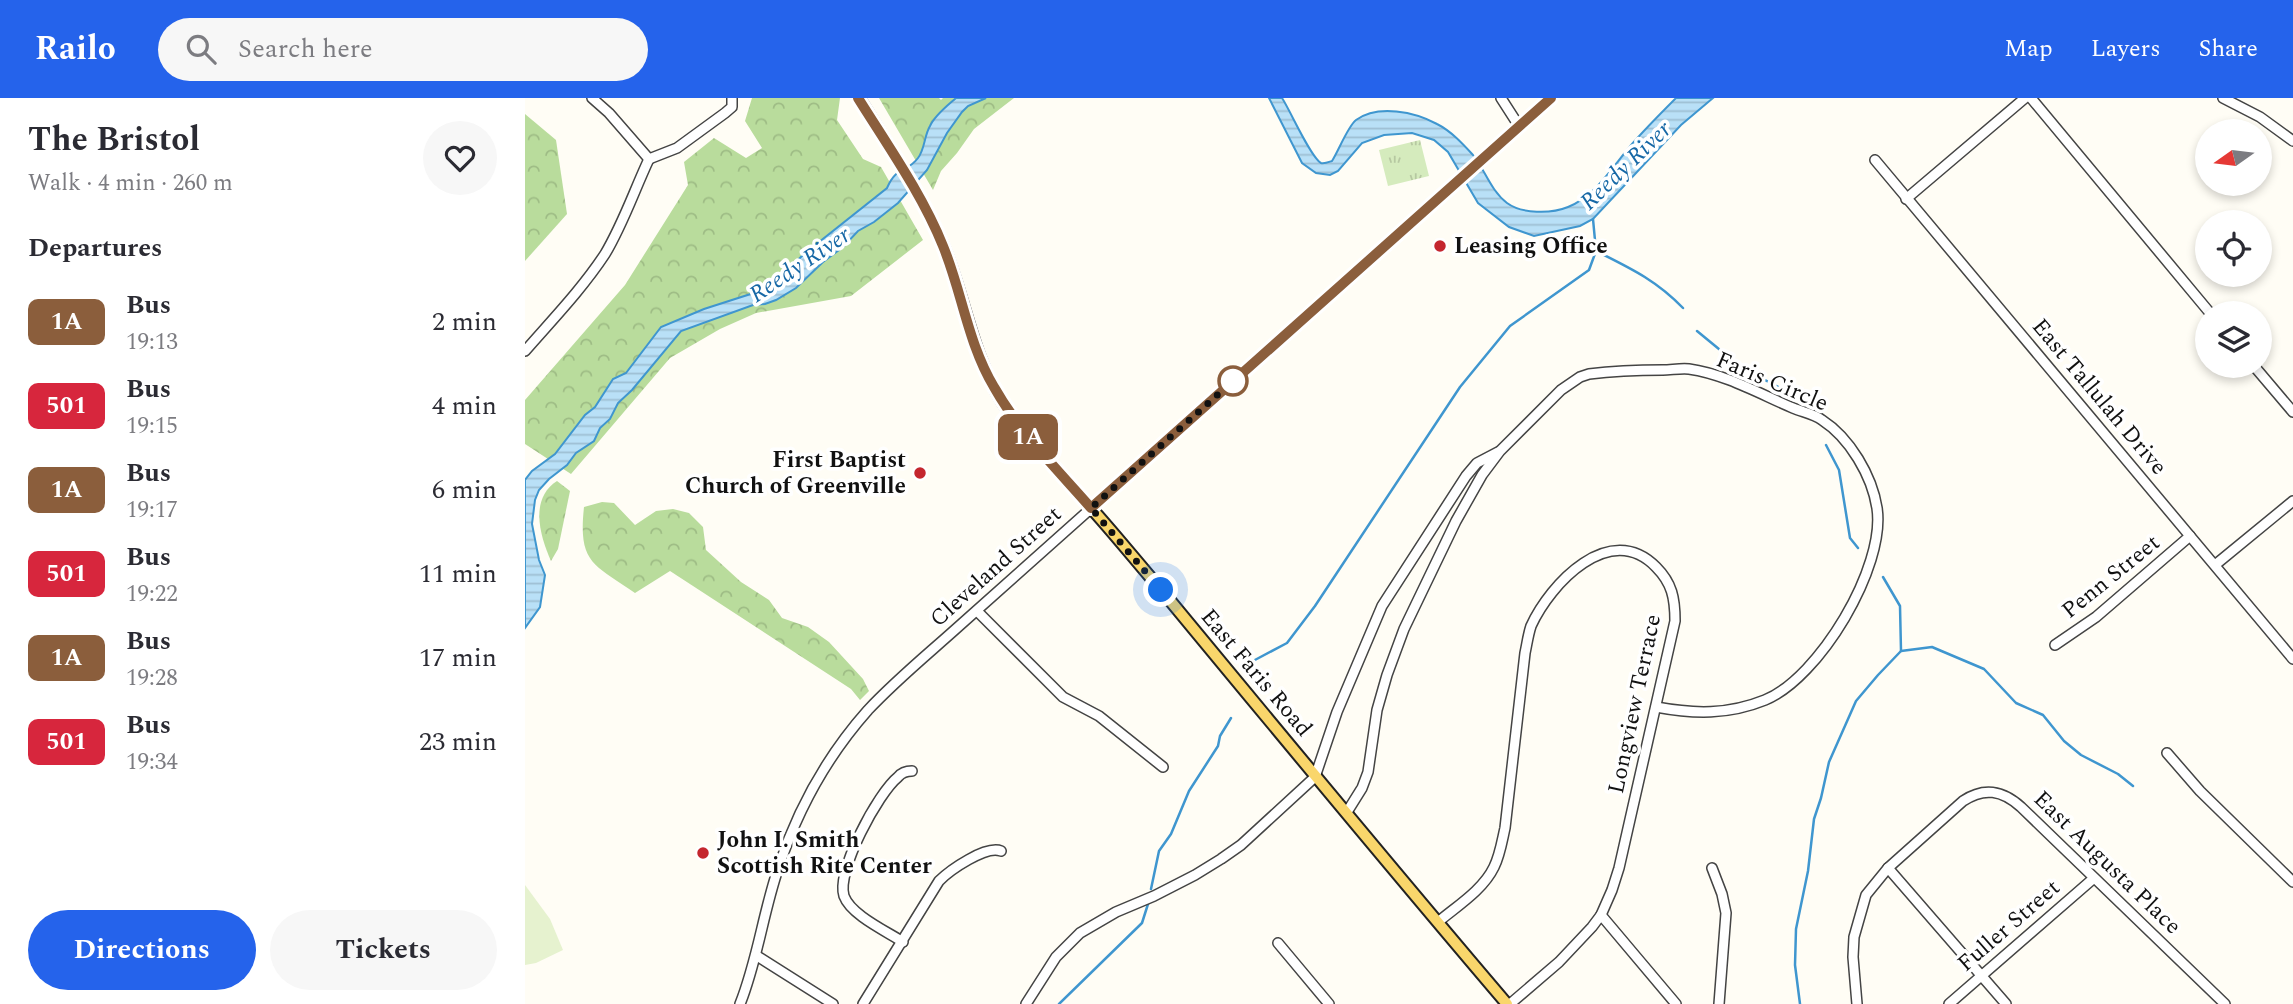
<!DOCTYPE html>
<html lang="en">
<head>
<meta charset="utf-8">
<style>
  :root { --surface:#fff; --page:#f7f7f7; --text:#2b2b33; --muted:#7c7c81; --accent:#2563eb }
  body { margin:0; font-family:Spectral,serif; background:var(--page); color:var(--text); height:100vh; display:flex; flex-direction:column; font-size:26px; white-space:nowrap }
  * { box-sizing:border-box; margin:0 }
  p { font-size:23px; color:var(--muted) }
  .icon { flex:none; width:38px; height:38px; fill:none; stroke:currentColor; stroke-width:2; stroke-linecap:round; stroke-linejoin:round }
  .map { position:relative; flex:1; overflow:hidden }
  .sheet { display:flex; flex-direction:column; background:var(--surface); width:525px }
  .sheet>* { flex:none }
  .badge { padding:0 14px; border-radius:10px; font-size:24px; line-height:46px }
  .needle { width:46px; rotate:256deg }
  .controls { position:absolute; left:1670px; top:21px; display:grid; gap:14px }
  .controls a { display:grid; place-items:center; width:77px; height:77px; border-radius:50%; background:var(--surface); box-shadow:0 4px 10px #0003; font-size:35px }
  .you { position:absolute; width:35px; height:35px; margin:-18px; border:5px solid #fff; border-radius:50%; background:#1a73e8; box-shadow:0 0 0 10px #1a73e833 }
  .map>.badge { position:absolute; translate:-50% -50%; box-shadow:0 0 0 4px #fff }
  h2 { padding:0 28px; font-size:26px; line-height:63px }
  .round { display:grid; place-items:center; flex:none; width:74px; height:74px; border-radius:37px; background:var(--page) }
  .headline { display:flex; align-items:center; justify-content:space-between; height:119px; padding:0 28px }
  h1 { font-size:33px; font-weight:700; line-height:52px }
  .primary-button { display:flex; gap:14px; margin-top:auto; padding:14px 28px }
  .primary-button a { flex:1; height:80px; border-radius:42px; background:var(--accent); color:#fff; font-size:28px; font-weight:700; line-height:80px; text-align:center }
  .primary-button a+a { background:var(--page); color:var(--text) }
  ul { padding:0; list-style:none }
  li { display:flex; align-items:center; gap:21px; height:84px; padding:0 28px }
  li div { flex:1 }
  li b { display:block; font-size:26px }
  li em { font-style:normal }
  li .badge { min-width:77px; font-weight:700; text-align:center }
  header { display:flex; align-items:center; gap:42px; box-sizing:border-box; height:98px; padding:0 35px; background:var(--accent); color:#fff }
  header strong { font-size:33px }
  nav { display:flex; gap:38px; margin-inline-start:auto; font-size:24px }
  .search { width:490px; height:63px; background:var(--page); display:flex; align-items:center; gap:18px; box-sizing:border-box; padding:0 24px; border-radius:38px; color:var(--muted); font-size:26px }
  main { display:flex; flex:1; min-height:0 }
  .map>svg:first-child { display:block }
  .grass { fill:url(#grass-tufts) }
  .forest { fill:url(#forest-crowns) }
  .pitch { fill:#e6f2cf }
  .water { fill:url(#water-rules); stroke:#3f96cf; stroke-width:2 }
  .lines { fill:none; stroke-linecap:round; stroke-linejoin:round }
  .stream { stroke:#3f96cf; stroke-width:2.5 }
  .minor-casing { stroke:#444; stroke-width:12 }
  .major-casing { stroke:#222; stroke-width:14 }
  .minor { stroke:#fff; stroke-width:9 }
  .major { stroke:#f9d66b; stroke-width:10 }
  .line-casing { stroke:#fff; stroke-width:16 }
  .line { stroke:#8b5e3c; stroke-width:10 }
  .walk { stroke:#111; stroke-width:7; stroke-dasharray:0 12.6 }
  .poi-dot { fill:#c4262e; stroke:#fff; stroke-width:2.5 }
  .stop-dot { fill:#fff; stroke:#8b5e3c; stroke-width:3.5 }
  .labels { text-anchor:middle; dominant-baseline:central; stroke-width:7; stroke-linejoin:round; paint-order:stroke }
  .poi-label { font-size:23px; font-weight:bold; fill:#111; stroke:#fff; text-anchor:start }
  .street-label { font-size:23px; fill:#111; stroke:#fff }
  .water-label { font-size:24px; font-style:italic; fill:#1768a6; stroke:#fff }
</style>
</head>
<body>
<header>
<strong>Railo</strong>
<div class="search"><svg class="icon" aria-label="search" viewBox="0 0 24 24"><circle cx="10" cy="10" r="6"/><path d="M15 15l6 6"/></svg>Search here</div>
<nav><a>Map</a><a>Layers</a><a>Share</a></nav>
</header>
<main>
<section class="sheet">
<div class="headline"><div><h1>The Bristol</h1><p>Walk · 4 min · 260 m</p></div><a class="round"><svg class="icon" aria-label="heart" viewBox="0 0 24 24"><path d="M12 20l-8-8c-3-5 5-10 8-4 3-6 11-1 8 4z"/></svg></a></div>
<h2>Departures</h2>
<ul>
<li><span class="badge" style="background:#8b5e3c;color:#fff">1A</span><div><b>Bus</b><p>19:13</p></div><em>2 min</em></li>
<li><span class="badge" style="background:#d7263d;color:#fff">501</span><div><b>Bus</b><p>19:15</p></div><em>4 min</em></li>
<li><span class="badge" style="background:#8b5e3c;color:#fff">1A</span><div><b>Bus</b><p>19:17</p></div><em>6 min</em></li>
<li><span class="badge" style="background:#d7263d;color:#fff">501</span><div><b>Bus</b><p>19:22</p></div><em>11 min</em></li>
<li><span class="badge" style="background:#8b5e3c;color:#fff">1A</span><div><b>Bus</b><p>19:28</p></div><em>17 min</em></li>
<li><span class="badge" style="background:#d7263d;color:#fff">501</span><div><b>Bus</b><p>19:34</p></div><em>23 min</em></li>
</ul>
<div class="primary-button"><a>Directions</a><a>Tickets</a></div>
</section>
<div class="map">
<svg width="1768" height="906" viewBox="0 0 1768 906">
  <defs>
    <pattern id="grass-tufts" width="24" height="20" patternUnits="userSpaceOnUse" patternTransform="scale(1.75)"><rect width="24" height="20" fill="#d5ebbd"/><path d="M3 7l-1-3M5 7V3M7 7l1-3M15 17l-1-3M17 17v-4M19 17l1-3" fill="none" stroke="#b6c8a1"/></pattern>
    <pattern id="forest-crowns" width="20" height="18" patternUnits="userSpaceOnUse" patternTransform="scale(1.75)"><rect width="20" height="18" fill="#b9dc9c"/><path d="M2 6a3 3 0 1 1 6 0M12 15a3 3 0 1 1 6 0" fill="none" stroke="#9ebc85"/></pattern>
    <pattern id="water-rules" width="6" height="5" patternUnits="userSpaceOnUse" patternTransform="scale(1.75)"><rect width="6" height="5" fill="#b9e0f7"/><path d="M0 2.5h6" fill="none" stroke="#9ebfd3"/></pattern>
  </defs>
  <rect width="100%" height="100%" fill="#fffdf5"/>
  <path class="grass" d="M895,42l9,36 -41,10 -9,-36z"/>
  <g class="forest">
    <path d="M227,0h88l-3,22 26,39 18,8 42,73 -72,56 -95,17 -36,16 -50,29 -99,116 -46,-30v-44l100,-115 63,-100 -4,-23 30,-24 32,20 16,-10 -17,-27z"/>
    <path d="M354,0h60l2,2 2,-2h71l-40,31 -17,24 -16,18 -8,19z"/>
    <path d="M0,16l31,26 11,74 -42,47z"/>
    <path d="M32,383l13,10 -12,58 -7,12c-11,-25 -22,-62 6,-80z"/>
    <path d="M77,404l12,1 21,22 21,-14 17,-2 16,4 14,14 3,23 35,32 28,18 13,18 26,9 21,15 34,37 6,12 -9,9 -9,-11 -181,-118 -35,22c-42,-29 -57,-30 -51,-86z"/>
  </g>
  <path class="pitch" d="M0,787l25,34 13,31 -27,13 -11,2z"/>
  <g class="water">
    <path d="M431,0h30l-18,8 -6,6 -15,21 -20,37 -29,33 -24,19 -16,9 -15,16 -20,15 -27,26 -20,12 -11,4 -12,1 -72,26 -49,59 -14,13 -8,16 -10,9 -6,13 -18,12 -9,12 -18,14 -10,11 -4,10 -3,24 7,36 6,15 -5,32 -15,21v-148l7,-9 23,-17 30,-39 10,-8 18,-28 13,-6 35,-46 43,-18 59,-19 12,-8 29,-28 83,-66c10,-23 20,-15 31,-30 7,-9 6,-22 12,-32 5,-11 17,-20 26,-28z"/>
    <path d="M744,0h13c8,12 29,60 39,65 3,1 8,-1 11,-2 6,-9 16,-35 24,-41 22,-16 59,-8 81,4 14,7 26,20 36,31 12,15 18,36 34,48 15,11 44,11 61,4 28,-11 45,-41 64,-63 14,-16 29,-31 44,-46h37l-32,27 -88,94 -13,7 -46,10 -25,-9 -31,-24 -30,-51 -14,-12 -22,-7 -28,2 -22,8 -24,28 -8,4 -14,-2 -14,-10z"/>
  </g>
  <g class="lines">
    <g class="stream">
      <path d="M1071,153c34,17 60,29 87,57"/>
      <path d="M1172,233l45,37 67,35"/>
      <path d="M1301,347l13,25 11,68 8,10"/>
      <path d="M1376,553l31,-4 52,22 32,34 27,12 21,26 17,14 37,19 15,12"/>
      <path d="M728,563l34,-18 28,-37 145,-219 50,-61 79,-56 7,-19 -3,-32"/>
      <path d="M626,791l8,-38 12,-17 18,-43 29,-45 2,-10 11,-18"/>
      <path d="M534,906l83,-81 6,-19"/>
      <path d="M1275,906l-5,-39 1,-36 12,-58 6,-52 7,-21 8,-36 27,-61 22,-26 23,-24 -1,-45 -17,-29"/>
    </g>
    <defs>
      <g id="minor">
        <path d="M67,0l17,15 40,46"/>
        <path d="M976,0l18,28"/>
        <path d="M1506,0l179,215"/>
        <path d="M1698,0l37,19 33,24"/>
        <path d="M124,61l28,-11 48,-35 7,-6v-9"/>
        <path d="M1350,62l418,499"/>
        <path d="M1381,101l119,-101"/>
        <path d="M0,253c27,-31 57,-62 80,-97 18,-30 29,-63 44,-95"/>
        <path d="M1729,268l39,46"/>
        <path d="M1690,467l78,-64"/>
        <path d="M452,513l86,86 36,19 64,51"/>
        <path d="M1530,547l41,-28 94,-81"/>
        <path d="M1642,655l33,38 93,91"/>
        <path d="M822,714l15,-24 6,-16 9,-62 10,-35 17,-46 52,-108 26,-46 18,-24 61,-61 19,-13 9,-3c24,-3 49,-4 74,-4 8,0 18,-2 26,-1 36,5 71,25 104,39 9,4 21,6 29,12 28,18 50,56 55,88 9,59 -58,170 -112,192 -37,15 -71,14 -109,7"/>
        <path d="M1187,770l10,26 4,19 -7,91"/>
        <path d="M1363,770l118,136"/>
        <path d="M1076,817l75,89"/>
        <path d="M913,824c19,-16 45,-32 56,-55 6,-12 8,-26 11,-39l20,-175c2,-9 3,-18 6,-27 19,-42 79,-106 125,-59 16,16 19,31 19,54l-56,247 -7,22 -11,25 -9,12 -33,35 -49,42"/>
        <path d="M378,844c-17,-11 -52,-27 -59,-46 -8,-25 34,-103 54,-119 4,-5 8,-6 14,-6"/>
        <path d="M753,845l51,61"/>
        <path d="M232,858l76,48"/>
        <path d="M215,906c18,-45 23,-92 39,-138 19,-57 49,-111 89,-156 28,-30 60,-56 90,-83l593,-529"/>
        <path d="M338,906l76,-123c11,-11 47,-36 62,-30"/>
        <path d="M501,906l30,-47 24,-24 36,-21 38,-16 41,-21 26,-16 20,-14 74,-68 22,-65 45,-106 84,-130 11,-13 21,-11"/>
        <path d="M1332,906l-4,-47 1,-20 12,-42 22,-27 75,-67c21,-14 39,-11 58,6l204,197"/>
        <path d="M1424,906l145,-126"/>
      </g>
      <path id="major" d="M334,0c29,48 62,95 84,147 22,52 28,109 60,158 23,35 51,64 79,95 28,30 54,63 81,94 114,138 228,276 344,412"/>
    </defs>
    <use href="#minor" class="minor-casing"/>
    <use href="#major" class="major-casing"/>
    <use href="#minor" class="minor"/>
    <use href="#major" class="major"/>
  </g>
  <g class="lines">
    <defs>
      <path id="line" d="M333,0c30,48 64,96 85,148 19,46 25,98 51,141 26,46 63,82 97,121l460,-410"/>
    </defs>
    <use href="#line" class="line-casing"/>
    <use href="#line" class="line"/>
    <path class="walk" d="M636,492l-70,-82 142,-127"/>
  </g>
  <g class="poi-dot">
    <circle cx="915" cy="148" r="7"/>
    <circle cx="395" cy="375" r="7"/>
    <circle cx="178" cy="755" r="7"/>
  </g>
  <circle class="stop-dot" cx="708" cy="283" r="14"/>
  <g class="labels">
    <g class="poi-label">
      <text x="929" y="148">Leasing Office</text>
      <text x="381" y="362" text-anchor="end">First Baptist<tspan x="381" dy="26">Church of Greenville</tspan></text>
      <text x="192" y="742">John I. Smith<tspan x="192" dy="26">Scottish Rite Center</tspan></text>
    </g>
    <g class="street-label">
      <text transform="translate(1247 284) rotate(23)">Faris Circle</text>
      <text transform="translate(1574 299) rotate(50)">East Tallulah Drive</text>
      <text transform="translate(471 469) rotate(-42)">Cleveland Street</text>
      <text transform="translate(1586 479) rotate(-39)">Penn Street</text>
      <text transform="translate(731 575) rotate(50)">East Faris Road</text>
      <text transform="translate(1110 606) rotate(-78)">Longview Terrace</text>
      <text transform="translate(1582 765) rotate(44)">East Augusta Place</text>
      <text transform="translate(1484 828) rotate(-41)">Fuller Street</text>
    </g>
    <g class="water-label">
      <text transform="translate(1101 68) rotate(-44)">Reedy River</text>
      <text transform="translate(275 167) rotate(-34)">Reedy River</text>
    </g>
  </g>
</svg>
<div class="controls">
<a><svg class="needle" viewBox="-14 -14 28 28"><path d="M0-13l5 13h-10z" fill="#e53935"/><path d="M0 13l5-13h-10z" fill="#7c7c81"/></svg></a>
<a><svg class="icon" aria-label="locate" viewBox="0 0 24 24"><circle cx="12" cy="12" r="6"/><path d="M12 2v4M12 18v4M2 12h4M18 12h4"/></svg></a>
<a><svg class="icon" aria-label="layers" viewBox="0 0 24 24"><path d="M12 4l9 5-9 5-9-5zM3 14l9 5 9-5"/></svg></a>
</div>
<div class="you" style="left:636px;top:492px"></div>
<b class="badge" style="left:503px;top:339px;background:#8b5e3c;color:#fff">1A</b>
</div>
</main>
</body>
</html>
